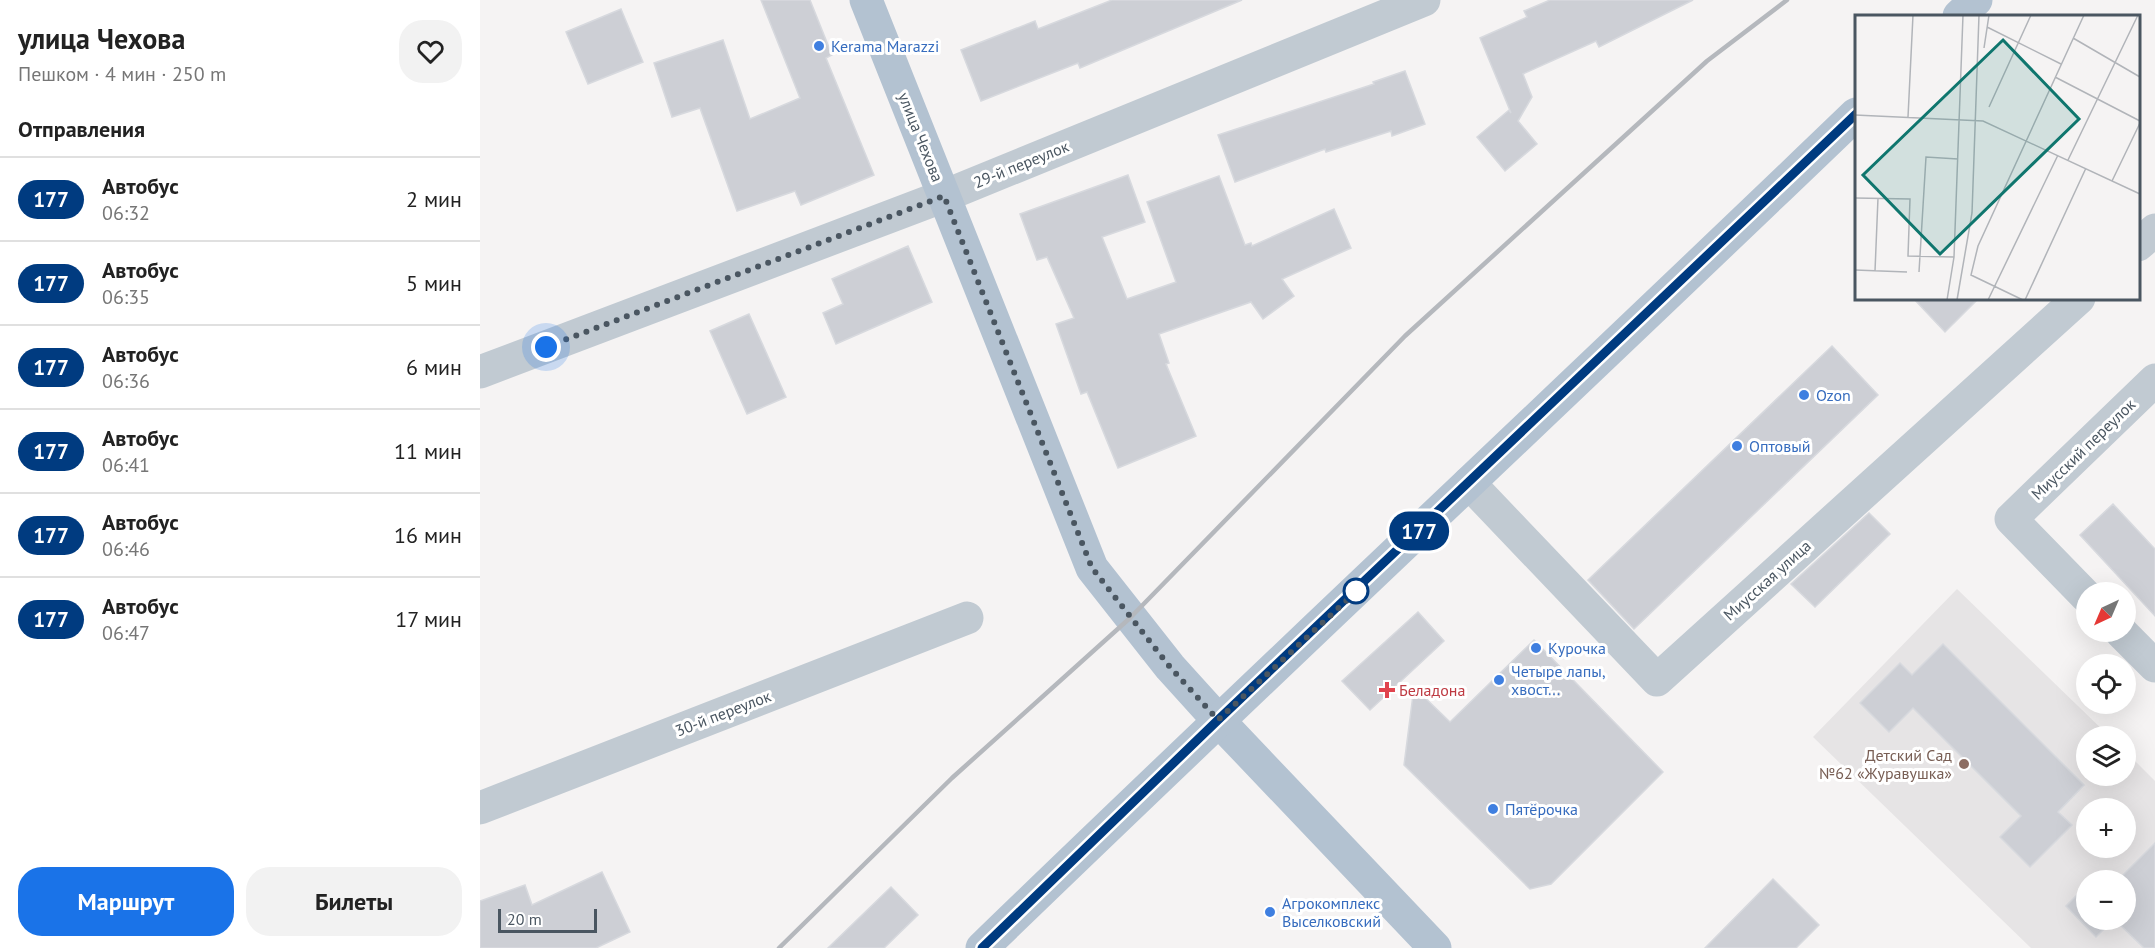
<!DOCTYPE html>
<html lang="ru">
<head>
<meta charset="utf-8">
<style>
  :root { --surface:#fff; --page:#f2f2f2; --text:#222; --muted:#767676; --line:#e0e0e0; --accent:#1a73e8 }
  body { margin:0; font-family:"PT Sans",sans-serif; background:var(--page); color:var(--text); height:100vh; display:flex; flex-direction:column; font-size:22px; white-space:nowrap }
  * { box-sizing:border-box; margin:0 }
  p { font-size:20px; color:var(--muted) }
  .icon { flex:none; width:33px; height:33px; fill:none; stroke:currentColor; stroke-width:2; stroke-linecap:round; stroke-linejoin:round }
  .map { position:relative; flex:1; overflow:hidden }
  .side { display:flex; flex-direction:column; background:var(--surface); width:480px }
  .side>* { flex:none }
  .badge { padding:0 12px; border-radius:20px; font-size:21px; line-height:39px }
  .needle { width:39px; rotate:224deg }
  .buttons { position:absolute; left:1596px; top:582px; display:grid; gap:12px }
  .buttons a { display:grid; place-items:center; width:60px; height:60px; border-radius:50%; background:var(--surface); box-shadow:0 6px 24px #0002; font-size:30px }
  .scale { position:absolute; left:18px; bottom:15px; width:99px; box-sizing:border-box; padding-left:6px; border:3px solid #4a5661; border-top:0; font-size:16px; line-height:21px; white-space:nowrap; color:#4a5661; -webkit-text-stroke:4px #fff; paint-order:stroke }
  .you { position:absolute; width:30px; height:30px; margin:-15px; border:4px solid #fff; border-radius:50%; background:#1a73e8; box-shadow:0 0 0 9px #1a73e833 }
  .map>.badge { position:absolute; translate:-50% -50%; box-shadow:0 0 0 3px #fff }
  h2 { padding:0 18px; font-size:22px; line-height:54px }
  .round { display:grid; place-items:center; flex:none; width:63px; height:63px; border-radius:24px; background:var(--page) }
  .summary { display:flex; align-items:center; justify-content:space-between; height:102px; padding:0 18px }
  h1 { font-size:28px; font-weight:700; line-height:45px }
  .primary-button { display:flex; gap:12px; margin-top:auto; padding:12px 18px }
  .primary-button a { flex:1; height:69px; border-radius:24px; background:var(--accent); color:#fff; font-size:24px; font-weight:700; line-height:69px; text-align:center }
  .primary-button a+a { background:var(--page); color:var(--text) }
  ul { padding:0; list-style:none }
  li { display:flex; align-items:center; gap:18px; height:84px; padding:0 18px; border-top:2px solid var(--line) }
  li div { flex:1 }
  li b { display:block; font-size:22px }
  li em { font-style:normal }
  li .badge { min-width:66px; font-weight:700; text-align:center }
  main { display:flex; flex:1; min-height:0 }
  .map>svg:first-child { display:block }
  .education { fill:#e6e4e5; fill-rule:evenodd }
  .building { fill:#cdcfd5; stroke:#d7d9de; stroke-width:1.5 }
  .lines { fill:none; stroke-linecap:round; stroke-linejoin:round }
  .minor { stroke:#c1cad2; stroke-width:33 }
  .major { stroke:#b3c2d1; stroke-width:33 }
  .rail { stroke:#b5b8bd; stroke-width:4.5 }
  .line-casing { stroke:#fff; stroke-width:14 }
  .line { stroke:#003b80; stroke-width:9 }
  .walk { stroke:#4a5661; stroke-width:6; stroke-dasharray:0 10.8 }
  .shop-dot { fill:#3f7fe0; stroke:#fff; stroke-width:2 }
  .stop-dot { fill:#fff; stroke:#003b80; stroke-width:3 }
  .health-dot { fill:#e0444e; stroke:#fff; stroke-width:2 }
  .education-dot { fill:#8d6e63; stroke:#fff; stroke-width:2 }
  .labels { text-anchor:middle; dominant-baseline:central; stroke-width:6; stroke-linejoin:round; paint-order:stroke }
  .shop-label { font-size:16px; fill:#366cbe; stroke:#fff; text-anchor:start }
  .street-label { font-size:16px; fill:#4a5661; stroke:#fff }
  .health-label { font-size:16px; fill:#be3a42; stroke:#fff; text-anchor:start }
  .education-label { font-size:16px; fill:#785e54; stroke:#fff; text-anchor:end }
  .inset-road { fill:none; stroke:#b1b4b9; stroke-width:1.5 }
  .view { fill:#0f766e; fill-opacity:0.15; stroke:#0f766e; stroke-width:3 }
  .inset-edge { fill:none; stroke:#4a5661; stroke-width:3 }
</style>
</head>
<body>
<main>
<section class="side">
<div class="summary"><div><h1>улица Чехова</h1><p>Пешком · 4 мин · 250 m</p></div><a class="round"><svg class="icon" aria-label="heart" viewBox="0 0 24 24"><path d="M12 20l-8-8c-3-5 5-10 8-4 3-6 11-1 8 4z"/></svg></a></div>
<h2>Отправления</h2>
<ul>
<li><span class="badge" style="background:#003b80;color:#fff">177</span><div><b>Автобус</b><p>06:32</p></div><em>2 мин</em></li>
<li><span class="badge" style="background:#003b80;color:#fff">177</span><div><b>Автобус</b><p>06:35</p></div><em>5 мин</em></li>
<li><span class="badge" style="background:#003b80;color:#fff">177</span><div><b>Автобус</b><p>06:36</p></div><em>6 мин</em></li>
<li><span class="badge" style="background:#003b80;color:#fff">177</span><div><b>Автобус</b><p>06:41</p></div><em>11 мин</em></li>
<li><span class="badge" style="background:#003b80;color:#fff">177</span><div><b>Автобус</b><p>06:46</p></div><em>16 мин</em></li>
<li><span class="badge" style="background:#003b80;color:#fff">177</span><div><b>Автобус</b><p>06:47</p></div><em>17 мин</em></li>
</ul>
<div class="primary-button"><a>Маршрут</a><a>Билеты</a></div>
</section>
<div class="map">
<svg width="1675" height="948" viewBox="0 0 1675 948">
  <rect width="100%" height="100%" fill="#f5f3f3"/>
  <path class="education" d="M1477,589l152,147h-23v40h40v-24l29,29v167h-124l-218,-211zM1606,808h40v40h-40zM1606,880h40v40h-40z"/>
  <g class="building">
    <path d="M281,0h49l22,55 -6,3 48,117 -73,30 -6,-14 -58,20 -37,-103 -28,9 -18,-54 69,-23 27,79 50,-21z"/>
    <path d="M632,0h130l-162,68 -2,-5 -97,38 -20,-51 74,-29 3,8z"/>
    <path d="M1070,0h143l-94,47 -3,-6 -73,33 9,23 -14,24 19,23 -32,27 -28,-34 32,-27 2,3 -31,-75 47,-21 -3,-6z"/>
    <path d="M141,9l22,53 -55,22 -22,-52z"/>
    <path d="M925,71l20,53 -33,12 -1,-5 -65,21 -1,-3 -90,33 -17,-47 156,-51 -1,-2z"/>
    <path d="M648,175l17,47 -43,15 25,62 49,-17 -29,-80 72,-26 26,69 6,-2 1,3 82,-37 17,39 -69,31 12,17 -31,23 -12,-17 -92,32 10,29 -3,1 30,72 -78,32 -31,-76 -6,2 -25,-70 18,-6 -27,-61 -10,3 -17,-46z"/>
    <path d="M428,246l24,56 -96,42 -13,-31 20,-9 -11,-25z"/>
    <path d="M1433,298h66l-34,34z"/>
    <path d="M269,314l37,83 -39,17 -37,-83z"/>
    <path d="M1352,346l46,49 -244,234 -46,-49z"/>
    <path d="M1633,504l42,45v67l-75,-81z"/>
    <path d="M1389,513l21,21 -75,73 -24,-23z"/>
    <path d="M938,612l26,29 -74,69 -28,-29z"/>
    <path d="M1054,640l129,132 -112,112 -21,5 -126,-124 10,-78 36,35z"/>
    <path d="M1463,644l141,141 -26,27 14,13 -42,42 -30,-30 21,-21 -108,-108 -24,24 -29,-29 40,-40 12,12z"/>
    <path d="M1675,843v105h-11l-29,-28h11v-40h-8z"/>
    <path d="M122,872l28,60 -34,16h-116v-47l45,-16 7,20z"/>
    <path d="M1293,879l46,46 -23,23h-91z"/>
    <path d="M1606,886v34h27l-17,17 -30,-31z"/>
    <path d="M411,887l27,28 -34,33h-56z"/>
  </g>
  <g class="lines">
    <g class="minor">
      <path d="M1658,245l17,-15"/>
      <path d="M0,372l464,-176 480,-196"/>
      <path d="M989,483l188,197 422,-382"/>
      <path d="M1606,596l-75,-77 144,-139"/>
      <path d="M1641,632l34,34"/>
      <path d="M0,808l487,-190"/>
    </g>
    <g class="major">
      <path d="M386,0l226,568 78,99 48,53 217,228"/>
      <path d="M1479,16l17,-16"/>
      <path d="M502,948c289,-280 584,-555 874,-834"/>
    </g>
    <path class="rail" d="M299,948l173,-170 178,-160 275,-282 302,-275 80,-61"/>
  </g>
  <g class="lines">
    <defs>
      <path id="line" d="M502,948l236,-228 638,-606"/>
    </defs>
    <use href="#line" class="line-casing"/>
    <use href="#line" class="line"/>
    <path class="walk" d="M66,347l398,-151 148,372 78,99 48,53 142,-132 -4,3"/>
  </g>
  <g class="shop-dot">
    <circle cx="339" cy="46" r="6"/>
    <circle cx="1324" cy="395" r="6"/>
    <circle cx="1257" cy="446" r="6"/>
    <circle cx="1056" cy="648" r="6"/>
    <circle cx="1019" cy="680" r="6"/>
    <circle cx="1013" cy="809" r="6"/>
    <circle cx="790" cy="912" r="6"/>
  </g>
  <circle class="stop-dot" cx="876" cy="591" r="12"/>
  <path class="health-dot" d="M904 681h6v6h6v6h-6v6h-6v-6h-6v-6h6z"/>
  <circle class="education-dot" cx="1484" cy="764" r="6"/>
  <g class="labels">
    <g class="shop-label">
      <text x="351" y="46">Kerama Marazzi</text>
      <text x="1336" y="395">Ozon</text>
      <text x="1269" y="446">Оптовый</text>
      <text x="1068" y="648">Курочка</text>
      <text x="1031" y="671">Четыре лапы,<tspan x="1031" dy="18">хвост...</tspan></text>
      <text x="1025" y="809">Пятёрочка</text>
      <text x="802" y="903">Агрокомплекс<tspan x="802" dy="18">Выселковский</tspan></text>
    </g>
    <g class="street-label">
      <text transform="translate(441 137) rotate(68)">улица Чехова</text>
      <text transform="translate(541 164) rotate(-22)">29-й переулок</text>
      <text transform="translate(1603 449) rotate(-44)">Миусский переулок</text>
      <text transform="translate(1287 580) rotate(-42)">Миусская улица</text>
      <text transform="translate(243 713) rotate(-21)">30-й переулок</text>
    </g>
    <g class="health-label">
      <text x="919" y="690">Беладона</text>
    </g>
    <g class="education-label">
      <text x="1472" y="755">Детский Сад<tspan x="1472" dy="18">№62 «Журавушка»</tspan></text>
    </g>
  </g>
  <g transform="translate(1375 15)">
    <rect width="285" height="285" fill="#f5f3f3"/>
    <path class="inset-road" d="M132,12l74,37M218,23l67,39M129,33l5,-33M200,62l85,44M134,92l42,-92M0,100l128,6 157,73M53,102l5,-102M213,145l70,-145M257,166l28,-58M0,183l55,1 -2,57 46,1M0,255l52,2M20,256l3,-73M64,257l7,-115 32,2M92,285l7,-43 9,-242M102,285l15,-87 7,-198M133,285l70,-145M168,285l-52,-25 7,-29 106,-231M170,285l61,-132"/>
    <path class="view" d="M148,25l76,79 -139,135 -77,-79z"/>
    <rect width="285" height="285" class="inset-edge"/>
  </g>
</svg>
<div class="buttons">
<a><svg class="needle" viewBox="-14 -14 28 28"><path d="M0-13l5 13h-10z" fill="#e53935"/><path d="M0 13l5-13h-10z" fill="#767676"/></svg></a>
<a><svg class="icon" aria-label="locate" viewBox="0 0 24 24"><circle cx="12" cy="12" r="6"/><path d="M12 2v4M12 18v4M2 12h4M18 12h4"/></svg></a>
<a><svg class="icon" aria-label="layers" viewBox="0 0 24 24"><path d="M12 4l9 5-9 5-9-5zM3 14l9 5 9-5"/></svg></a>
<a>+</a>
<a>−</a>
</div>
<div class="scale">20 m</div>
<div class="you" style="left:66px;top:347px"></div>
<b class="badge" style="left:939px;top:531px;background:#003b80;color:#fff">177</b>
</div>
</main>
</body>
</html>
